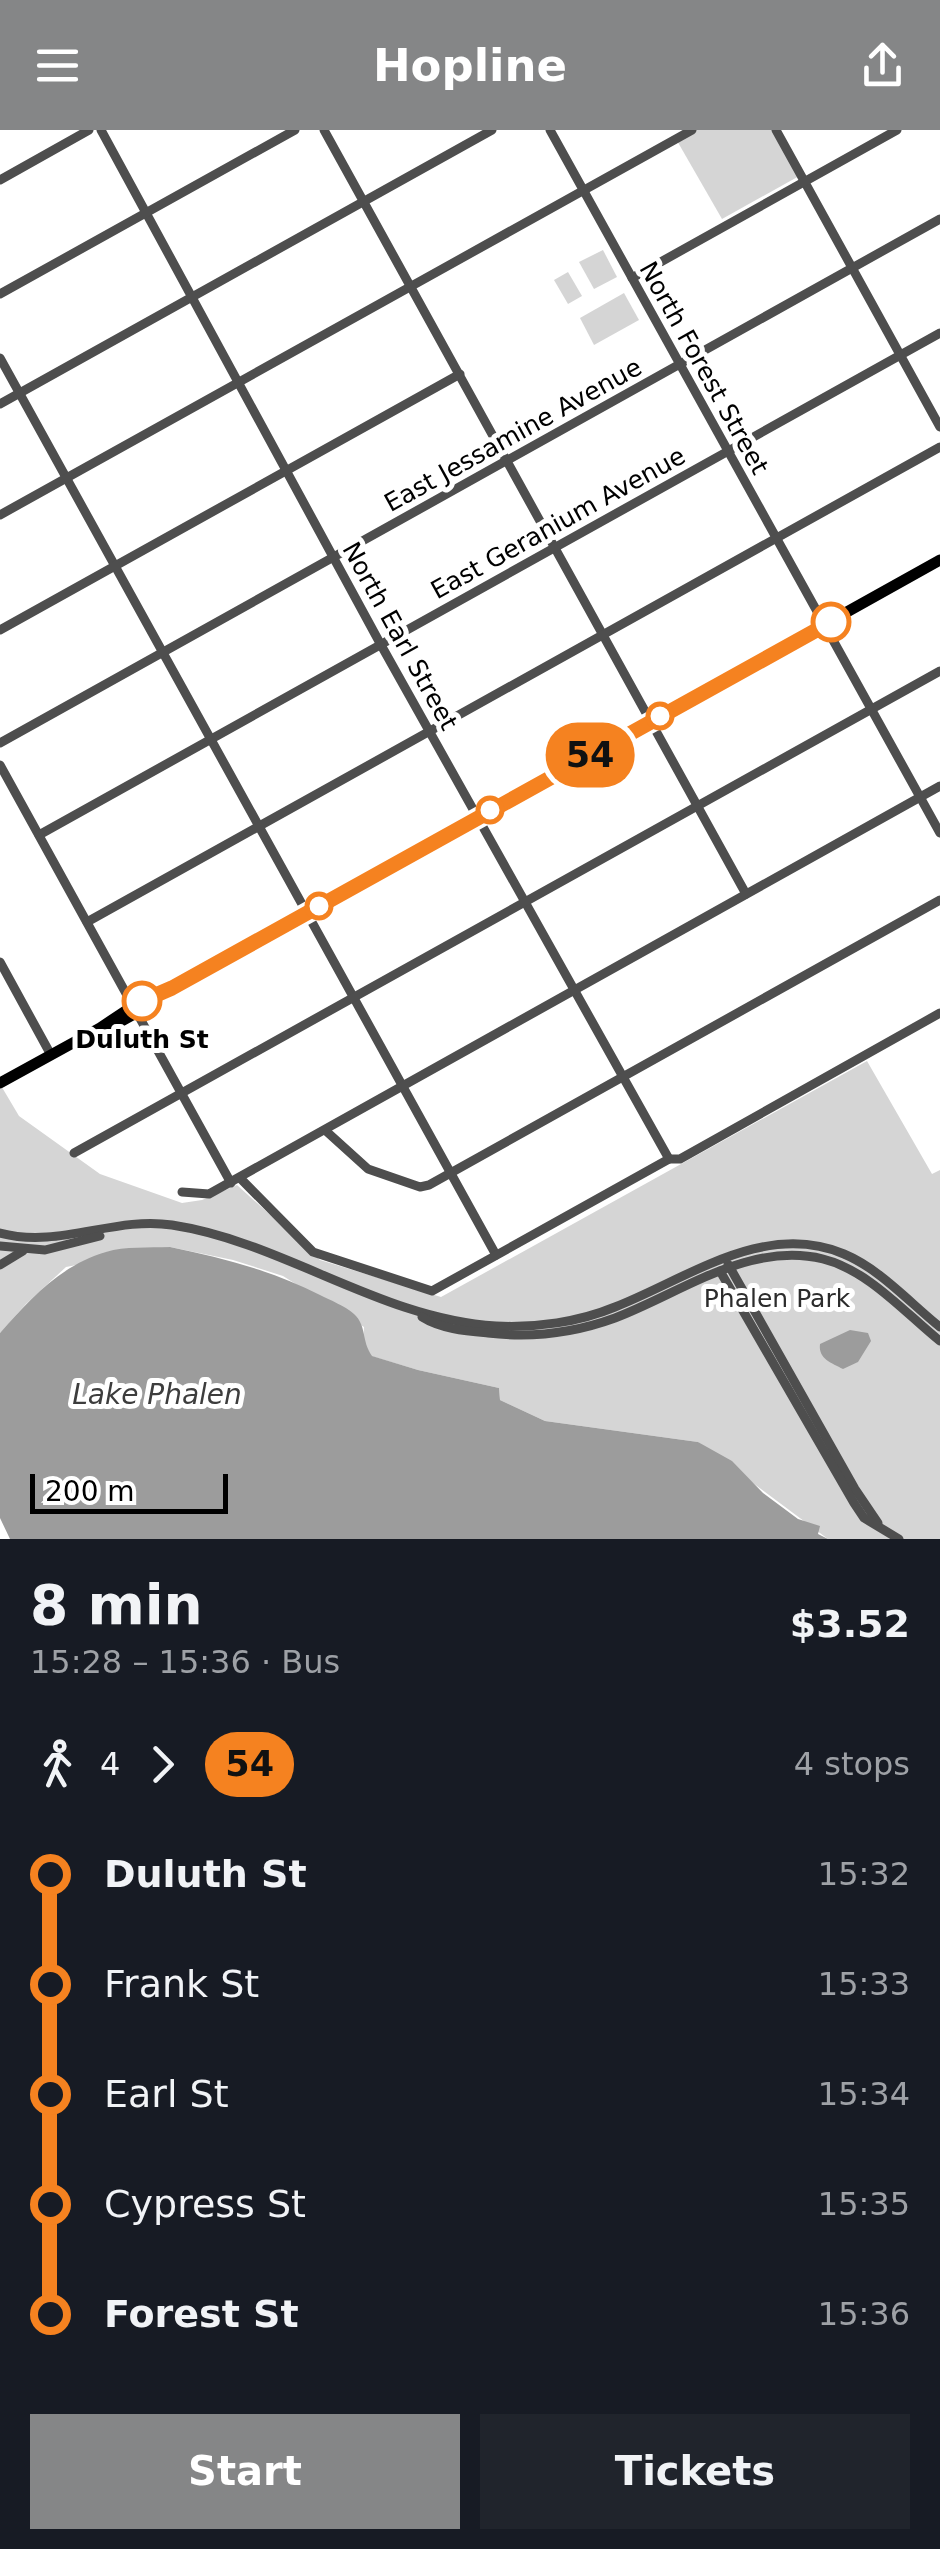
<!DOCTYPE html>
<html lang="en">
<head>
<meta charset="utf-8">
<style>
  :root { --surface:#171b24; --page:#20242c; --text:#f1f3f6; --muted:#9ea1a6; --accent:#858687 }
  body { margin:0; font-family:"DejaVu Sans",sans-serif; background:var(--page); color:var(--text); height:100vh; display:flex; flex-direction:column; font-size:38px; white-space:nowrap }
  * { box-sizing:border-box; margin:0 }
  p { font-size:32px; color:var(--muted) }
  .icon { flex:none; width:55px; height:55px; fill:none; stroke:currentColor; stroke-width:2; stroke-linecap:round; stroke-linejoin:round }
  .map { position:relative; height:1409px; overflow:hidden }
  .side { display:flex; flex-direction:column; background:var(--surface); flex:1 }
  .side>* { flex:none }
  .badge { padding:0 20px; border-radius:32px; font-size:35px; line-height:65px }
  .scale { position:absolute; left:30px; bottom:25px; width:198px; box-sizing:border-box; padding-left:10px; border:5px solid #000; border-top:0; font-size:28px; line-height:35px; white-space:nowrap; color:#000; -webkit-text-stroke:8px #fff; paint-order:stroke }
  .map>.badge { position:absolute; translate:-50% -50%; box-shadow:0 0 0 5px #fff }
  .legs { display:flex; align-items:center; gap:15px; height:110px; padding:0 30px; font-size:32px }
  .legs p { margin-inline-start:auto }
  .head { display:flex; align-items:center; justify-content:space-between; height:170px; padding:0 30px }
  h1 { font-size:55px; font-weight:800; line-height:75px }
  .action { display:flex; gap:20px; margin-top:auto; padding:20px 30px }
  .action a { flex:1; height:115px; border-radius:0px; background:var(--accent); color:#fff; font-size:40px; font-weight:800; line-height:115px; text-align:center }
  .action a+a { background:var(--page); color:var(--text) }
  ul { padding:0 30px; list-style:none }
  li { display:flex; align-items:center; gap:35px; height:110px; font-size:38px }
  li i { display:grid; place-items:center; width:15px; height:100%; margin:0 12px; background:currentColor }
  li i::after { content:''; width:25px; height:25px; margin:-12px; border:8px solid; border-radius:50%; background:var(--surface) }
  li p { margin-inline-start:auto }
  li:first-child i { background:linear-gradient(#0000 50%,currentColor 0) }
  li:last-child i { background:linear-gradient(currentColor 50%,#0000 0) }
  header { display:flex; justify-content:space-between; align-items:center; height:130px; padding:0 30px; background:var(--accent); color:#fff; font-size:45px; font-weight:800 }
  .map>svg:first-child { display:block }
  .green { fill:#d5d5d5 }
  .water { fill:#9c9c9c }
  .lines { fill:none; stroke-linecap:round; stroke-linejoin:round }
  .minor { stroke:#4e4e4e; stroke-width:9 }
  .major { stroke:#000; stroke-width:11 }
  .line-1-casing { stroke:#fff; stroke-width:22 }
  .line-1 { stroke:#f58220; stroke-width:15 }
  .stop-1-dot { fill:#fff; stroke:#f58220; stroke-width:5 }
  .labels { text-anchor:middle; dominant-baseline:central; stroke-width:10; stroke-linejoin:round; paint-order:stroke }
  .street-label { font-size:25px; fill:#000; stroke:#fff }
  .stop-label { font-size:25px; font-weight:bold; fill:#000; stroke:#fff }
  .park-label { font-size:25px; fill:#2c2c2c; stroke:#fff }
  .water-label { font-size:28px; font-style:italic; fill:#3d3d3d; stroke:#fff }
</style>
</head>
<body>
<header><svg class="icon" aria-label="menu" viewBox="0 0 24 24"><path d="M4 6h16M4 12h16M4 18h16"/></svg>Hopline<svg class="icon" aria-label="share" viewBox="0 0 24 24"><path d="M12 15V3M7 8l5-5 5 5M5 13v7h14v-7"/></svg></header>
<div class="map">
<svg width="940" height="1409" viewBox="0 0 940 1409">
  <rect width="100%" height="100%" fill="#fff"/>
  <g class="green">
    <path d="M692,0h84l25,45 -79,44 -46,-80z"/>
    <path d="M603,120l14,27 -23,12 -15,-27z"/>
    <path d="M568,142l14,24 -14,8 -14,-24z"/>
    <path d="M624,163l15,27 -45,25 -14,-27z"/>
    <path d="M867,931l65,113 8,-4v369h-112l-130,-97 -153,-21 -45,-21 -1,-12 -81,-18 -47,-14 -8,-13 1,-16 -81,-51 -50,-16 -63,-13 -104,20 -40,37 -26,29v-249l19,32 81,58 82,29 20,-3 35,-15 83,75 121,37z"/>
  </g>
  <g class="water">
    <path d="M170,1117c52,11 101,23 150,48 10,5 25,11 34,19 13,12 7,26 18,42l46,14 81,18 1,12 45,21 153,21 34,19 31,32 35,26 22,7 -2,8 10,5h-818l-10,-21v-185c30,-34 61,-68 106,-81 19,-6 43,-4 64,-5z"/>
    <path d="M850,1200l18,3 3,8 -13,21 -15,7c-11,-6 -25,-10 -23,-25z"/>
  </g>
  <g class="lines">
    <g class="minor">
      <path d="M101,0l280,515 288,514"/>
      <path d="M324,0l422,764"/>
      <path d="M550,0l390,703"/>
      <path d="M776,0l164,297"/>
      <path d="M0,50l89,-50"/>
      <path d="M632,148l265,-148"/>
      <path d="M0,164l295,-164"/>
      <path d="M0,228l496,897"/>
      <path d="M0,274l492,-274"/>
      <path d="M0,385l692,-385"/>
      <path d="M0,500l460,-256"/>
      <path d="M0,613l940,-524"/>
      <path d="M0,635l133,241"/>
      <path d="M39,705l901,-502"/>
      <path d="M87,792l853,-475"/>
      <path d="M0,832l51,93"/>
      <path d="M137,883l94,170"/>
      <path d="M326,1001l42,38 52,18 9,-2 511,-285"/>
      <path d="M74,1023l866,-482"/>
      <path d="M240,1048l73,74 119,39 237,-132h11l260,-146"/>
      <path d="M182,1062l27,2 731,-408"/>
      <path d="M0,1103c59,16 114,-17 172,-8 112,17 208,94 324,101 40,2 83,-4 119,-19 72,-28 149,-87 229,-53 36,15 66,49 96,73"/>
      <path d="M0,1116l45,4 55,-14"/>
      <path d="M728,1134l127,225 23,34"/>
      <path d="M0,1135l23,-14"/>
      <path d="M720,1141l134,232 10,15 35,21"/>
      <path d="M422,1187c19,12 44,14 66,16 42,5 86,0 127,-15 66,-25 134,-77 208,-59 45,11 82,54 117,82"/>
    </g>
    <g class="major">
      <path d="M109,898l45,-25"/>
      <path d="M0,953l100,-55 33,-22 40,-18 767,-428"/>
    </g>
  </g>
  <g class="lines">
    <defs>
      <path id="line-1" d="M142,871l30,-13 659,-366"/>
    </defs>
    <use href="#line-1" class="line-1-casing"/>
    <use href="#line-1" class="line-1"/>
  </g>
  <g class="stop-1-dot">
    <circle cx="831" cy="492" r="18"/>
    <circle cx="660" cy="586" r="12"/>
    <circle cx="490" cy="680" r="12"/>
    <circle cx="319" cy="776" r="12"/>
    <circle cx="142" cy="871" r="18"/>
  </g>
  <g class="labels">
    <g class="street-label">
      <text transform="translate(704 238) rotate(61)">North Forest Street</text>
      <text transform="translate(513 305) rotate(-29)">East Jessamine Avenue</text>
      <text transform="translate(558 393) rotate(-29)">East Geranium Avenue</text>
      <text transform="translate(400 506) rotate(61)">North Earl Street</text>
    </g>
    <g class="stop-label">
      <text x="142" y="909">Duluth St</text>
    </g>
    <g class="park-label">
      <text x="777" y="1168">Phalen Park</text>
    </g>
    <g class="water-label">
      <text x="157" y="1264">Lake Phalen</text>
    </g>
  </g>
</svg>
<div class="scale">200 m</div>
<b class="badge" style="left:590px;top:625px;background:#f58220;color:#111">54</b>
</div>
<section class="side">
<div class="head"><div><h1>8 min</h1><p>15:28 – 15:36 · Bus</p></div><b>$3.52</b></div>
<div class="legs"><svg class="icon" aria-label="walk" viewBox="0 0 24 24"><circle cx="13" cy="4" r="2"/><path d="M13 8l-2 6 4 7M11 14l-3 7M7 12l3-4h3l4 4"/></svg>4<svg class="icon" aria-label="forward" viewBox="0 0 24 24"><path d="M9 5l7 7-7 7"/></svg><b class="badge" style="background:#f58220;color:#111">54</b><p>4 stops</p></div>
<ul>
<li><i style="color:#f58220"></i><b>Duluth St</b><p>15:32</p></li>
<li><i style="color:#f58220"></i><span>Frank St</span><p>15:33</p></li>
<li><i style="color:#f58220"></i><span>Earl St</span><p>15:34</p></li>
<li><i style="color:#f58220"></i><span>Cypress St</span><p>15:35</p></li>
<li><i style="color:#f58220"></i><b>Forest St</b><p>15:36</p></li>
</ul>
<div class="action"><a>Start</a><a>Tickets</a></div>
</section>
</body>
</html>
